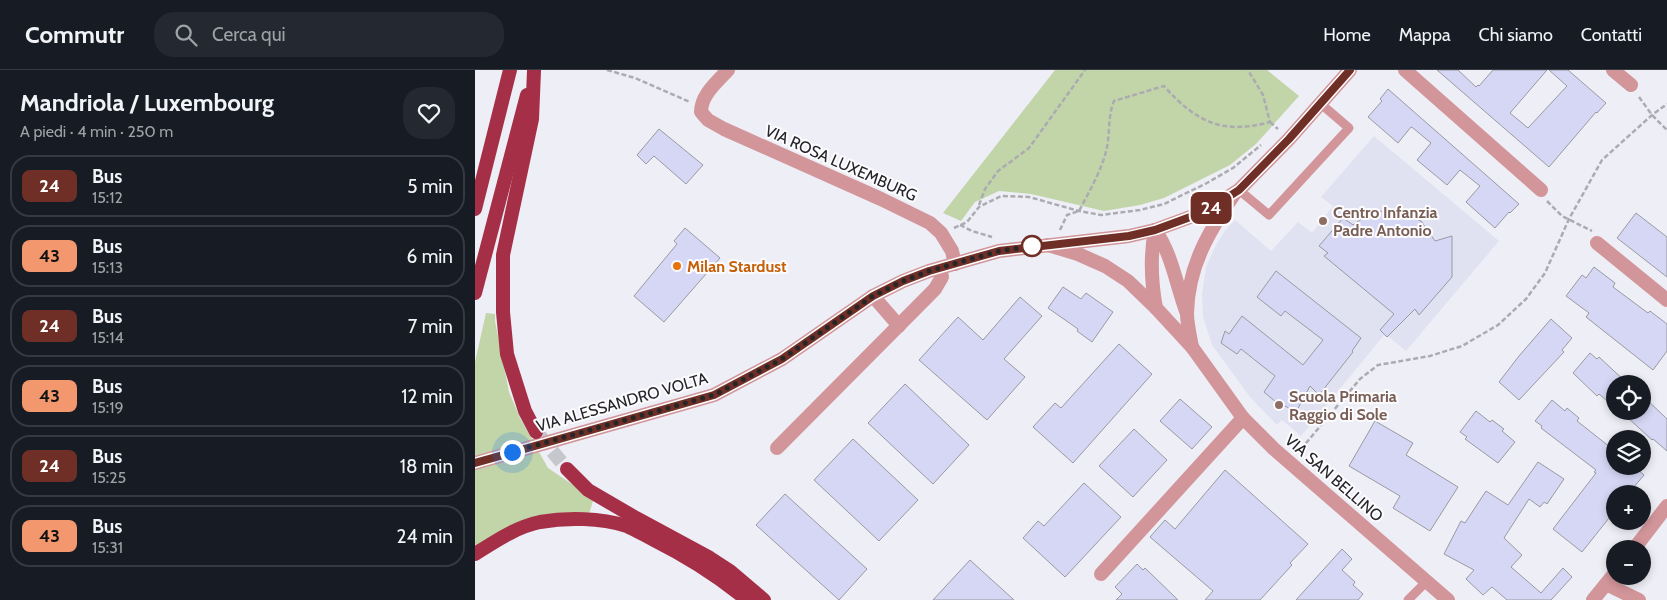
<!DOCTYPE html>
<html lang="it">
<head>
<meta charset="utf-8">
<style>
  :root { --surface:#171b24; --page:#242831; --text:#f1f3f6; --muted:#9ea1a6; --line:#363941 }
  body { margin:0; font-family:Cabin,sans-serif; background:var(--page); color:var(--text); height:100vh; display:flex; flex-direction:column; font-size:19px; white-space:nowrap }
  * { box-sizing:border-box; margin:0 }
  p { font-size:16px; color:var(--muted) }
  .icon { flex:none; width:28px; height:28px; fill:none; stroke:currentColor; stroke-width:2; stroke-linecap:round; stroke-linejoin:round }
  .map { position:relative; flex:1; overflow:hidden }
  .sheet { display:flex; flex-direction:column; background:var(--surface); width:475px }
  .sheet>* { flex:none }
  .badge { padding:0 10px; border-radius:8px; font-size:18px; line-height:32px }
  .fabs { position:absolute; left:1131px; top:305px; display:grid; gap:10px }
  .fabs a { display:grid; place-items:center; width:45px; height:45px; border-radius:50%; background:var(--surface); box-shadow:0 2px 8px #0003; font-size:25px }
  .you { position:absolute; width:25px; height:25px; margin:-12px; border:4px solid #fff; border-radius:50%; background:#1a73e8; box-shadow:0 0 0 8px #1a73e833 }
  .map>.badge { position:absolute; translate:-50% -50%; box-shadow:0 0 0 2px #fff }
  .round { display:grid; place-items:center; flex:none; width:52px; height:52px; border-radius:20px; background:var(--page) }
  .head { display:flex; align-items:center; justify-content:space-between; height:85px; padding:0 20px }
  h1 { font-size:24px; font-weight:700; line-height:38px }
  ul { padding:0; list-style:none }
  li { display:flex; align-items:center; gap:15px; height:62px; margin:0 10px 8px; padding:0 10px; border:2px solid var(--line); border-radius:20px }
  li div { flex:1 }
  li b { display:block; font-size:19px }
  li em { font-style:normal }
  li .badge { min-width:55px; font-weight:700; text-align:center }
  header { display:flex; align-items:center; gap:30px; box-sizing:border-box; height:70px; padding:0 25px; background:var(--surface); border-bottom:1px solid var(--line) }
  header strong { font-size:24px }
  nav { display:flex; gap:28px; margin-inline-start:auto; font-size:18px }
  .search { width:350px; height:45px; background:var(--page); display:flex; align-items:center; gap:12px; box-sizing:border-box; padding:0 18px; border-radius:20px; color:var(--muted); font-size:19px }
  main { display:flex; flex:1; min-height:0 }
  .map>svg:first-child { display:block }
  .built { fill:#e1e2f1 }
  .green { fill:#c1d5a9 }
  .building { fill:#d5d7f5; stroke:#999aa1 }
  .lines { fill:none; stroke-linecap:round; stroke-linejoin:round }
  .trunk-tunnel { stroke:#c6c6cd; stroke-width:14; stroke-dasharray:14 7; stroke-linecap:butt }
  .path { stroke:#ababb1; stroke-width:2.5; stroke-dasharray:5 2.5; stroke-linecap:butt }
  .service { stroke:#d2959a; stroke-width:9 }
  .minor { stroke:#d2959a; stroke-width:14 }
  .tertiary { stroke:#d2959a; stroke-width:14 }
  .trunk { stroke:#a62f48; stroke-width:14 }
  .line-casing { stroke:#fff; stroke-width:11 }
  .line { stroke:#6f2f26; stroke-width:8 }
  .walk { stroke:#262629; stroke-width:5; stroke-dasharray:0 9 }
  .education-dot { fill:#8d6e63; stroke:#fcfcff; stroke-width:2 }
  .stop-dot { fill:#fff; stroke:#6f2f26; stroke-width:2.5 }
  .food-dot { fill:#e8710a; stroke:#fcfcff; stroke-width:2 }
  .labels { text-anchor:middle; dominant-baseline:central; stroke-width:4; stroke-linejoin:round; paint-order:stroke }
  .street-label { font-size:16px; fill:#262629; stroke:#fcfcff }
  .education-label { font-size:16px; font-weight:bold; fill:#785e54; stroke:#fcfcff; text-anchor:start }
  .food-label { font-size:16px; font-weight:bold; fill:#c56008; stroke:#fcfcff; text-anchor:start }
</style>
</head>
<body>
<header>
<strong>Commutr</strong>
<div class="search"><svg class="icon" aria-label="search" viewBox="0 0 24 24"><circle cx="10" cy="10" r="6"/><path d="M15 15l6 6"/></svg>Cerca qui</div>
<nav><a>Home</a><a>Mappa</a><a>Chi siamo</a><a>Contatti</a></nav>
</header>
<main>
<section class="sheet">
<div class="head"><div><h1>Mandriola / Luxembourg</h1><p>A piedi · 4 min · 250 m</p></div><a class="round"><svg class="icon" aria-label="heart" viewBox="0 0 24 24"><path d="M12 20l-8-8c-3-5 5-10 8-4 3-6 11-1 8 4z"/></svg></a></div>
<ul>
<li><span class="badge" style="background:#6f2f26;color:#fff">24</span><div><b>Bus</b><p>15:12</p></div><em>5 min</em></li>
<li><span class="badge" style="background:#f3976e;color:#111">43</span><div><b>Bus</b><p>15:13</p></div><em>6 min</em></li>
<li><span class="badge" style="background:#6f2f26;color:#fff">24</span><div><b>Bus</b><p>15:14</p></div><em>7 min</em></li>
<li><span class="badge" style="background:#f3976e;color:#111">43</span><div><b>Bus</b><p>15:19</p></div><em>12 min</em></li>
<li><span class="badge" style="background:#6f2f26;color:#fff">24</span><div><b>Bus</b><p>15:25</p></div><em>18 min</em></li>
<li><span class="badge" style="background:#f3976e;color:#111">43</span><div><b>Bus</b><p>15:31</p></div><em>24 min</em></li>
</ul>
</section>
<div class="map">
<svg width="1192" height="530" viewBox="0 0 1192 530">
  <rect width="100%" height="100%" fill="#eeeef6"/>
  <path class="built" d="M899,66l125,105 -93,110 -21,-17 -84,102 -19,-16 -5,5 -27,-28 -38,-52 -9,-28 -1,-22 4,-28 9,-20 9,-15 11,-12 36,31 27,-29 14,11 21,-27 -12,-9z"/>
  <g class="green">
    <path d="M580,0h212l32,26 -43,48 -26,21 -66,33 -24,7 -36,6 -73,-17 -32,-3 -24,11 -14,19 -18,-8z"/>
    <path d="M11,243l9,1v7l14,71 11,26 28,50 37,25 8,8 -4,13h-32l-82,38v-190z"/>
  </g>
  <g class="building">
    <path d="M962,0h21l18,17 2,-2 1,1 14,-16h54l-37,43 18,15 39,-42 -18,-16h19l38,33 -9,10 -1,-1 -47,55z"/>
    <path d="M913,19l131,115 -9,9 -1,-1 -14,16 -29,-26 14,-16 -20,-16 -13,15 -30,-25 14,-17 -18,-15 -2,-1 -13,16 -30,-26 14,-16 -2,-2z"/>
    <path d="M184,59l44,36 -17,19 -32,-28 -8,8 -9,-9z"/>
    <path d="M921,140l25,11 14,20 17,-5v41l-33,38 -4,-6 -28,28 -7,-7 14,-16 -70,-58 4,-3 -9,-7 24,-28 10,7 18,-13z"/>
    <path d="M1161,143l31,24v40l-50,-39z"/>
    <path d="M210,158l35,30 -56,64 -30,-26 43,-52 -3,-3z"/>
    <path d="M1119,197l21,16 -2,4 35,26 2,-2 17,13v27l-14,19 -67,-53 3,-4 -23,-17 16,-21 4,3z"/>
    <path d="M801,201l85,67 -9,13 1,1 -34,43 -9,-9 -14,26 -11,-6 -2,2 -19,-16 11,-16 -34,-27 -4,5 -16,-11 4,-12 4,3 13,-18 61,49 20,-25 -38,-29 -4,5 -24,-19z"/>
    <path d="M588,217l18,12 5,-6 27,19 -21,30 -15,-11 1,-2 -30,-21z"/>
    <path d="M545,227l22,19 -38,43 21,18 -38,43 -68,-60 39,-43 25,23z"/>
    <path d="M1076,249l21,19 -10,12 2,2 -45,48 -20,-18 20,-26z"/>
    <path d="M644,274l33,30 -79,89 -40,-36 22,-24 6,5z"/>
    <path d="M1115,283l7,6 2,-2 29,27h-13v24l-16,-14 -2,2 -24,-23z"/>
    <path d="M430,314l64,61 -36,39 -65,-61z"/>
    <path d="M1168,326l24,23v32l-14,-12 -1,1 -25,-23 6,-6h10z"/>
    <path d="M705,329l32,28 -20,22 -32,-28z"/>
    <path d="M1077,330l13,11 2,-3 12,10 -2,3 38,30v15h18l11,9 -16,19h-13l-9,14 7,5 -31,39 -29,-23 43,-56 -2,-1 2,-2 -55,-42 1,-2 -7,-5z"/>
    <path d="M1001,341l14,11 2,-2 12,9 -2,2 13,11 -17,21 -33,-24 2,-2 -7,-5z"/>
    <path d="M900,351l38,22 -7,12 52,32 -28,44 -37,-23 7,-12 -51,-30z"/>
    <path d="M659,359l33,31 -34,37 -34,-31z"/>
    <path d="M378,369l65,61 -39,41 -65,-61z"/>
    <path d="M1063,392l26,17 -17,25 -3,-2 -4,5 -11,-8 -25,39 18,17 -11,12 30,26 22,-25 9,9 -21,23h-44l-15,-13 -9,8 -17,-16 8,-9 -30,-16 17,-33 4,2 21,-32 22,14z"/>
    <path d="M750,400l83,74 -18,19 2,2 -32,35h-55l8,-9 -63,-54 15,-17 10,9z"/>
    <path d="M609,413l37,34 -56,60 -42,-39 15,-17 6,5z"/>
    <path d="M310,424l82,75 -28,31 -83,-75z"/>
    <path d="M867,479l10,10 -10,11 13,12 -2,3 10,9 -5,6h-62z"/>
    <path d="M495,490l44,40h-81z"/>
    <path d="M662,494l6,6 2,-2 33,32h-62l6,-6 -7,-7z"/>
  </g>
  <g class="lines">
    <path class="trunk-tunnel" d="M64,365l28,34"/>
    <g class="path">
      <path d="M132,0l28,8 55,24"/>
      <path d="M1164,27l13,18 15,15"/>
      <path d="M795,52l8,7"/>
      <path d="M1072,131l15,15 30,15"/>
      <path d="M504,135l6,-16 13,-18 31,-23 56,-78"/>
      <path d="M485,155l12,6 20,6"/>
      <path d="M479,158l13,-6 12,-15 22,-11 28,1 50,14 22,4 39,-5 24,-6 43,-21 26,-15 28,-23"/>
      <path d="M585,160l7,-15 12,-4c10,-19 24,-43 28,-64 3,-16 1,-32 7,-46l50,-15c32,36 58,49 106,36l-7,-27 -15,-25"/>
      <path d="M826,379l59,-70 18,-14 52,-9 32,-10 36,-21 28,-26 19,-26 24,-54 33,-59 50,-45 15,-11"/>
    </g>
    <g class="service">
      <path d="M764,120l30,25 80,-87 -28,-24"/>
      <path d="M933,530l18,-18"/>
    </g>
    <g class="minor">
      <path d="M253,0c-11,12 -27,25 -27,42l7,8 16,9 157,70 49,24 11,10 11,18 3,13"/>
      <path d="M930,0l136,120"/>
      <path d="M1138,0l18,15"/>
      <path d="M680,160c17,24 21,54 31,81"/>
      <path d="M680,160c-5,26 -4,51 1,78"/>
      <path d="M1122,173l70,57"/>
      <path d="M573,175l30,9 27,12 23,15 28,27 36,39 51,71 31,31 174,151"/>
      <path d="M398,226l26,30"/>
      <path d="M717,277c-2,-11 -5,-23 -5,-34 1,-47 22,-82 48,-120"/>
      <path d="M302,378l158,-159 7,-12 -2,-9"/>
      <path d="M1159,479l33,-43"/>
      <path d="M626,504l142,-156"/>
      <path d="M1131,514l33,16"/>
      <path d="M1118,530l22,-27"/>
    </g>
    <path class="tertiary" d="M0,393l239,-68 68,-36 91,-63 30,-15 26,-10 70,-20 130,-15 26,-6 38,-14 21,-10 25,-16 50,-51 61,-69"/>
    <g class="trunk">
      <path d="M59,1l-2,48 -29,136v57l4,42 18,57 11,21"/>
      <path d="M0,139l35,-139"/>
      <path d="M0,223l52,-198"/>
      <path d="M92,399l21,21 48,28 74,40 20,13 34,29"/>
      <path d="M0,484c21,-13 41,-27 65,-32 28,-5 60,-4 87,4 9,4 19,10 27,14 34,17 64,36 93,60"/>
    </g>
  </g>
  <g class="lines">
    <defs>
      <path id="line" d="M0,393l239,-68 68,-36 91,-63 30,-15 26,-10 70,-20 130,-15 26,-6 38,-14 21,-10 25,-16 50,-51 61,-69"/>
    </defs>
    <use href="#line" class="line-casing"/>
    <use href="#line" class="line"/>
    <path class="walk" d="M37,382l202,-57 68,-36 91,-63 30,-15 26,-10 70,-20 33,-5"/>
  </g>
  <g class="education-dot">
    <circle cx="848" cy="151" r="5"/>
    <circle cx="804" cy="335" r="5"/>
  </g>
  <circle class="stop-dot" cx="557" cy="176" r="10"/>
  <circle class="food-dot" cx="202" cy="196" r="5"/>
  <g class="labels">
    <g class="street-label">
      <text transform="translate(366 93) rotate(24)">VIA ROSA LUXEMBURG</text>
      <text transform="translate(147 332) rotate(-16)">VIA ALESSANDRO VOLTA</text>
      <text transform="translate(859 408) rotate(41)">VIA SAN BELLINO</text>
    </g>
    <g class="education-label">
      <text x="858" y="142">Centro Infanzia<tspan x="858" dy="18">Padre Antonio</tspan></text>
      <text x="814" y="326">Scuola Primaria<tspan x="814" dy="18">Raggio di Sole</tspan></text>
    </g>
    <g class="food-label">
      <text x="212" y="196">Milan Stardust</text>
    </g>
  </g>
</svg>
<div class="fabs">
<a><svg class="icon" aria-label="locate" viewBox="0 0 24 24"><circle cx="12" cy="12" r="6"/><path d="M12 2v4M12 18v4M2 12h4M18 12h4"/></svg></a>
<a><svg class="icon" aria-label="layers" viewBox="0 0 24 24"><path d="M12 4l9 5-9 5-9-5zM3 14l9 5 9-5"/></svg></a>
<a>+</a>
<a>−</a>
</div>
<div class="you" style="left:37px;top:382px"></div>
<b class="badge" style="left:736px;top:138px;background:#6f2f26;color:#fff">24</b>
</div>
</main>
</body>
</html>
